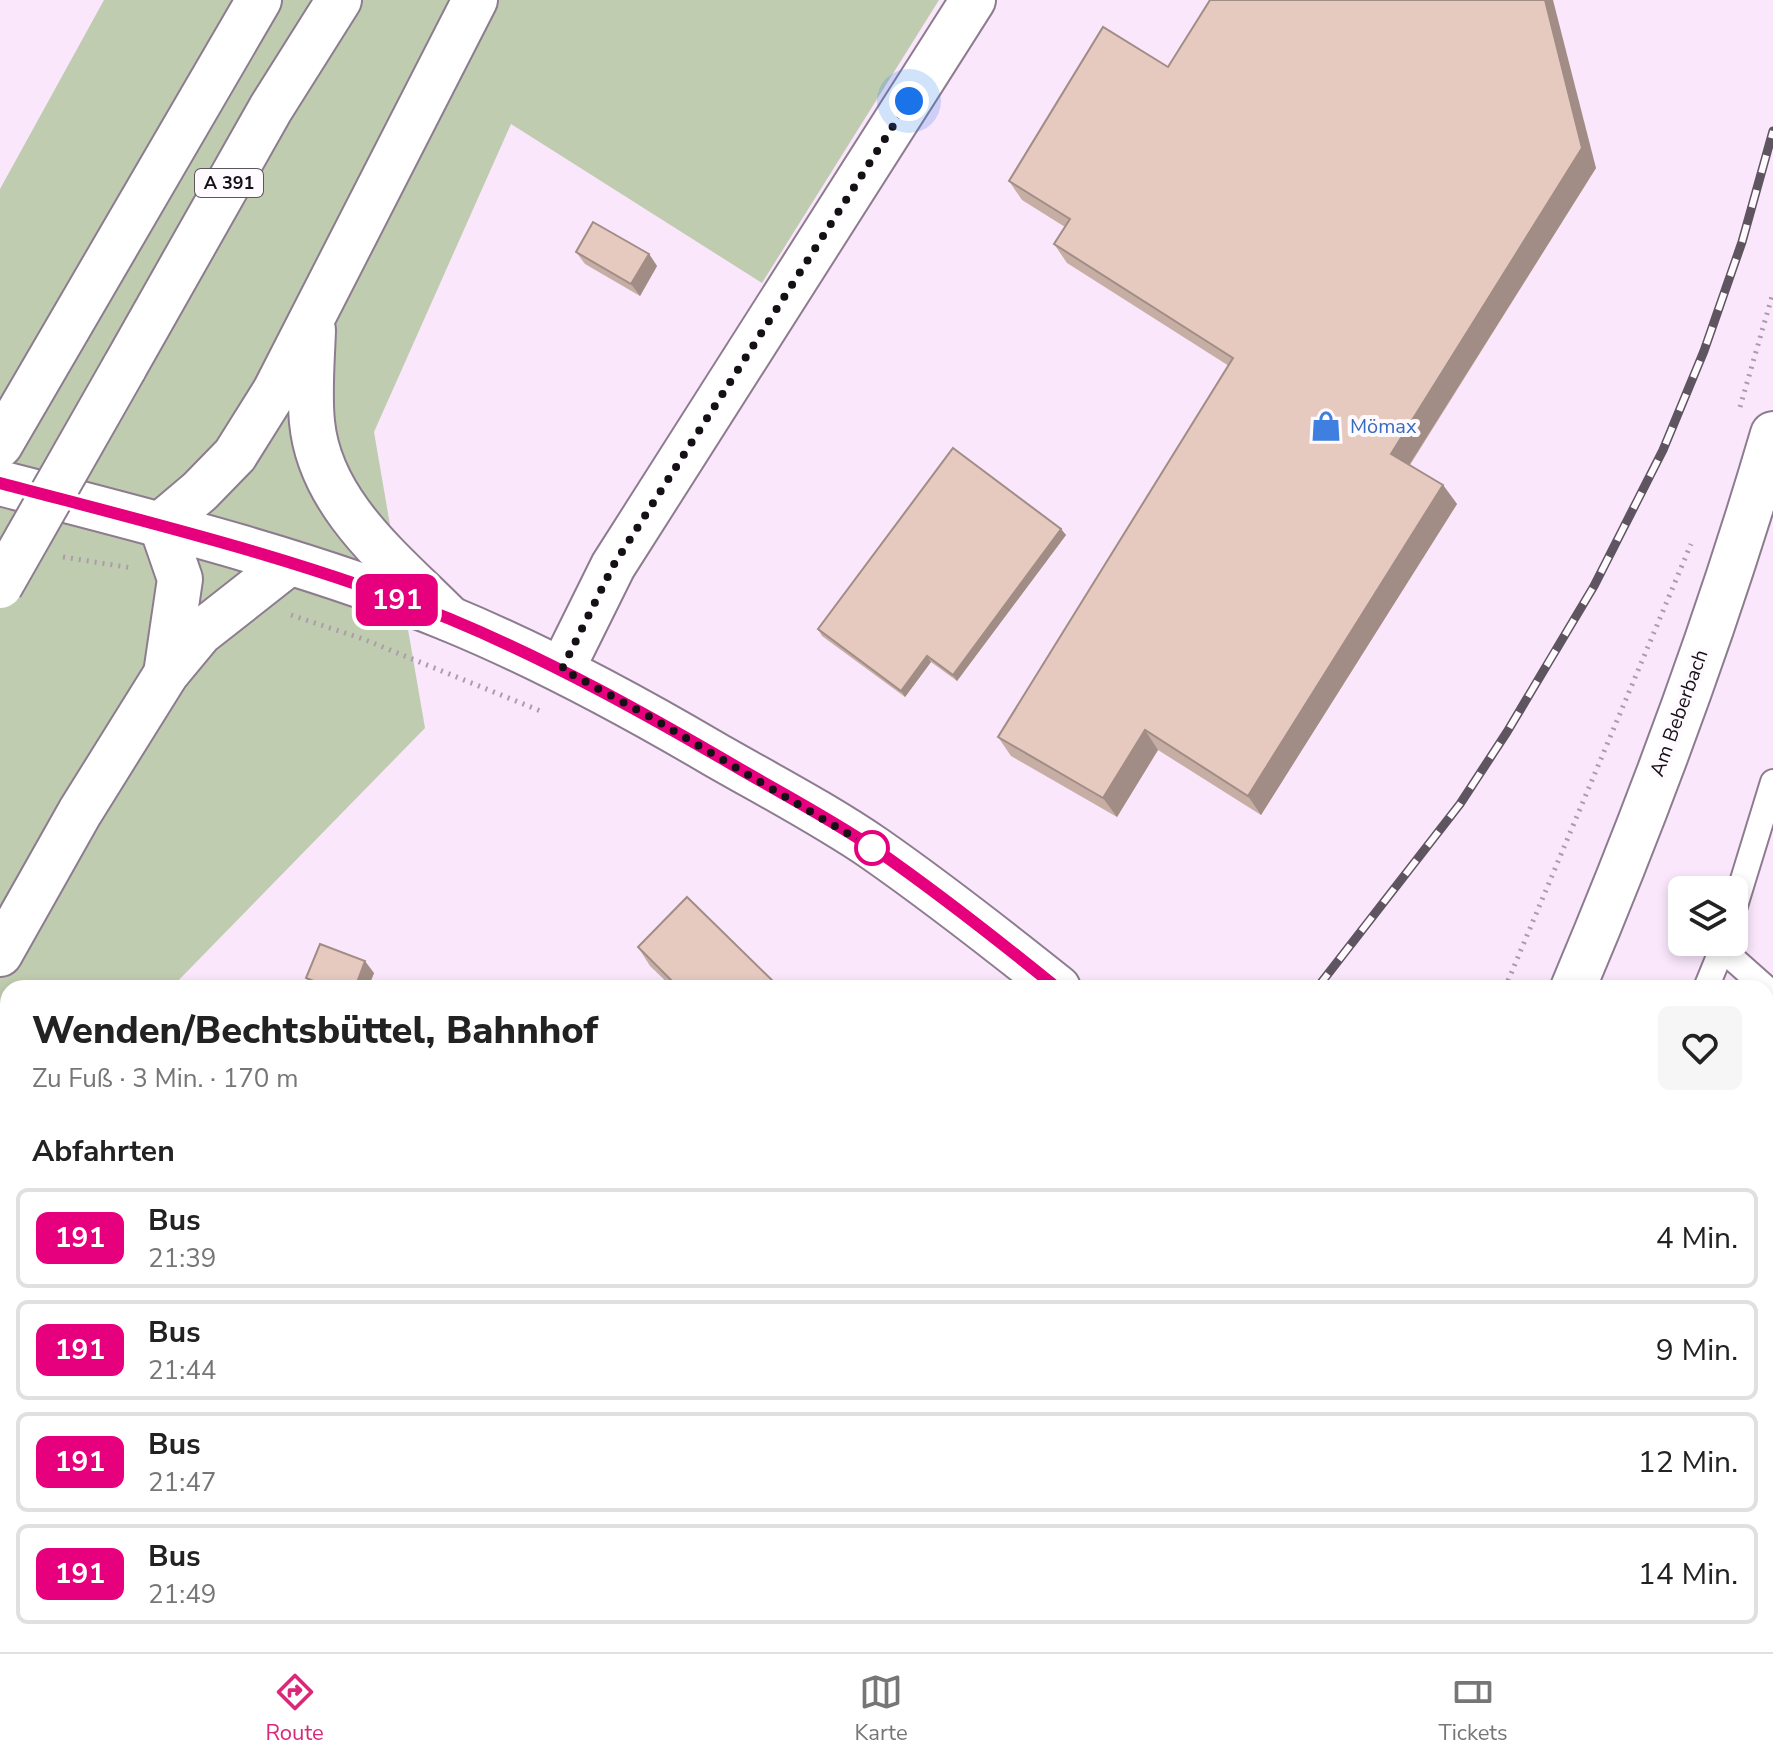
<!DOCTYPE html>
<html lang="de">
<head>
<meta charset="utf-8">
<style>
  :root { --surface:#fff; --page:#f6f6f6; --text:#222; --muted:#767676; --line:#e0e0e0; --accent:#db2777 }
  body { margin:0; font-family:"Nunito Sans",sans-serif; background:var(--page); color:var(--text); height:100vh; display:flex; flex-direction:column; font-size:30px; white-space:nowrap }
  * { box-sizing:border-box; margin:0 }
  p { font-size:26px; color:var(--muted) }
  .icon { flex:none; width:44px; height:44px; fill:none; stroke:currentColor; stroke-width:2; stroke-linecap:round; stroke-linejoin:round }
  .map { position:relative; flex:1; overflow:hidden }
  .sheet { position:absolute; left:0px; top:980px; width:1774px; height:672px; display:flex; flex-direction:column; background:var(--surface); border-radius:24px 24px 0 0; box-shadow:0 4px 12px #0003 }
  .sheet>* { flex:none }
  .badge { padding:0 16px; border-radius:12px; font-size:28px; line-height:52px }
  .buttons { position:absolute; left:1668px; top:876px; display:grid; gap:16px }
  .buttons a { display:grid; place-items:center; width:80px; height:80px; border-radius:12px; background:var(--surface); box-shadow:0 4px 12px #0003; font-size:40px }
  .you { position:absolute; width:40px; height:40px; margin:-20px; border:6px solid #fff; border-radius:50%; background:#1a73e8; box-shadow:0 0 0 12px #1a73e833 }
  .map>.badge { position:absolute; translate:-50% -50%; box-shadow:0 0 0 4px #fff }
  h2 { padding:0 32px; font-size:30px; line-height:72px }
  .round { display:grid; place-items:center; flex:none; width:84px; height:84px; border-radius:12px; background:var(--page) }
  .summary { display:flex; align-items:center; justify-content:space-between; height:136px; padding:0 32px }
  h1 { font-size:38px; font-weight:800; line-height:60px }
  ul { padding:0; list-style:none }
  li { display:flex; align-items:center; gap:24px; height:100px; margin:0 16px 12px; padding:0 16px; border:4px solid var(--line); border-radius:12px }
  li div { flex:1 }
  li b { display:block; font-size:30px }
  li em { font-style:normal }
  li .badge { min-width:88px; font-weight:700; text-align:center }
  .menu { display:flex; justify-content:space-around; align-items:center; height:112px; border-top:2px solid var(--line); background:var(--surface); font-size:22px; color:var(--muted) }
  .menu a { display:grid; justify-items:center; gap:4px }
  .menu .current { color:var(--accent) }
  .map>svg:first-child { display:block }
  .green { fill:#c0ccb0 }
  .lines { fill:none; stroke-linecap:round; stroke-linejoin:round }
  .service-casing { stroke:#8d7c8f; stroke-width:28 }
  .minor-casing { stroke:#8d7c8f; stroke-width:48 }
  .tertiary-casing { stroke:#8d7c8f; stroke-width:48 }
  .secondary-casing { stroke:#8d7c8f; stroke-width:48 }
  .motorway-casing { stroke:#8d7c8f; stroke-width:48 }
  .path { stroke:#ab9cac; stroke-width:5; stroke-dasharray:2 6; stroke-linecap:butt }
  .service { stroke:#fff; stroke-width:24 }
  .minor { stroke:#fff; stroke-width:44 }
  .tertiary { stroke:#fff; stroke-width:44 }
  .secondary { stroke:#fff; stroke-width:44 }
  .motorway { stroke:#fff; stroke-width:44 }
  .rail-casing { stroke:#5f5561; stroke-width:9 }
  .rail { stroke:#fefafe; stroke-width:6; stroke-dasharray:18; stroke-linecap:butt }
  .motorway-bridge-casing { stroke:#8d7c8f; stroke-width:48; stroke-linecap:butt }
  .motorway-bridge { stroke:#fff; stroke-width:44 }
  .wall { fill:#c6aea5 }
  .shaded-wall { fill:#a18d86 }
  .building { fill:#e6cac0; stroke:#a18d86; stroke-width:2 }
  .line-casing { stroke:#fff; stroke-width:18 }
  .line { stroke:#e6007e; stroke-width:12 }
  .walk { stroke:#150f16; stroke-width:8; stroke-dasharray:0 14.4 }
  .stop-dot { fill:#fff; stroke:#e6007e; stroke-width:4 }
  .labels { text-anchor:middle; dominant-baseline:central; stroke-width:8; stroke-linejoin:round; paint-order:stroke }
  .shield { fill:#fefafe; stroke:#5b565c; stroke-width:2 }
  .shield-label { font-size:18px; font-weight:bold; fill:#150f16 }
  .shop-label { font-size:20px; fill:#366cbe; stroke:#fefafe; text-anchor:start }
  .street-label { font-size:20px; fill:#150f16; stroke:#fefafe }
</style>
</head>
<body>
<div class="map">
<svg width="1773" height="1652" viewBox="0 0 1773 1652">
  <rect width="100%" height="100%" fill="#fae7fc"/>
  <g class="green">
    <path d="M104,0h835l-177,283 -251,-159 -137,308 51,296 -254,260h-163v166l-8,8v-973z"/>
    <path d="M0,1305l8,8v331h325l8,8h-341z"/>
  </g>
  <g class="lines">
    <defs>
      <g id="service">
        <path d="M1734,909l39,-127"/>
        <path d="M1706,988l16,-39 44,39"/>
      </g>
      <g id="minor">
        <path d="M562,669l51,-103 360,-566"/>
        <path d="M884,1652l9,-8"/>
      </g>
      <path id="tertiary" d="M1284,1652l4,-8"/>
      <g id="secondary">
        <path d="M0,483c151,39 305,77 450,136 92,38 179,85 264,135 54,31 110,60 161,95 63,44 123,91 183,139"/>
        <path d="M1573,988c76,-180 145,-366 200,-554"/>
        <path d="M1761,1644l9,8"/>
      </g>
      <g id="motorway">
        <path d="M313,330c-1,30 -4,62 -1,92 8,84 83,141 138,197"/>
        <path d="M124,368l147,-260 68,-108"/>
        <path d="M0,445l259,-445"/>
        <path d="M166,674l14,-95 -19,-55 39,-33 35,-36 40,-64 200,-391"/>
        <path d="M0,954l80,-142 86,-138 34,-41 89,-70"/>
      </g>
    </defs>
    <use href="#service" class="service-casing"/>
    <use href="#minor" class="minor-casing"/>
    <use href="#tertiary" class="tertiary-casing"/>
    <use href="#secondary" class="secondary-casing"/>
    <use href="#motorway" class="motorway-casing"/>
    <g class="path">
      <path d="M1740,407l33,-114"/>
      <path d="M63,557l69,11"/>
      <path d="M291,615l72,24 180,73"/>
      <path d="M1505,988l186,-444"/>
      <path d="M575,1652l7,-8"/>
    </g>
    <use href="#service" class="service"/>
    <use href="#minor" class="minor"/>
    <use href="#tertiary" class="tertiary"/>
    <use href="#secondary" class="secondary"/>
    <use href="#motorway" class="motorway"/>
    <defs>
      <g id="rail">
        <path d="M1317,988l143,-184 47,-72 87,-146 69,-136 41,-99 38,-109 31,-111"/>
        <path d="M685,1652l9,-8"/>
      </g>
    </defs>
    <use href="#rail" class="rail-casing"/>
    <use href="#rail" class="rail"/>
    <defs>
      <path id="motorway-bridge" d="M0,586l124,-218"/>
    </defs>
    <use href="#motorway-bridge" class="motorway-bridge-casing"/>
    <use href="#motorway-bridge" class="motorway-bridge"/>
  </g>
  <g class="wall">
    <path d="M1168,67l428,101 -186,297 33,20 14,19 -196,311 -103,-65 -41,67 -106,-61 -13,-19 231,-371 -162,-103 -13,-19 11,-17 -43,-27 -13,-19z"/>
    <path d="M576,252l73,2 8,12 -17,30 -55,-32z"/>
    <path d="M1061,529l5,6 -109,146 -26,-19 -26,35 -83,-61 -4,-7z"/>
    <path d="M638,947l142,41h-107l-23,-22z"/>
    <path d="M374,973l-6,15h-55l-7,-10z"/>
  </g>
  <g class="shaded-wall">
    <path d="M1545,0h8l43,168 -192,305 -13,-19z"/>
    <path d="M649,254l8,12 -17,30 -9,-12z"/>
    <path d="M1443,485l14,19 -196,311 -13,-19z"/>
    <path d="M1061,529l5,6 -109,146 -4,-6z"/>
    <path d="M927,656l4,6 -26,35 -4,-6z"/>
    <path d="M1145,730l13,20 -41,67 -14,-19z"/>
    <path d="M365,961l9,12 -6,15h-13z"/>
    <path d="M1639,1644h8l6,8h-12z"/>
  </g>
  <g class="building">
    <path d="M1210,0h335l37,148 -191,306 52,31 -195,311 -103,-66 -42,68 -105,-61 235,-379 -179,-114 16,-25 -61,-38 94,-154 65,40z"/>
    <path d="M593,222l56,32 -18,30 -55,-32z"/>
    <path d="M953,448l108,81 -108,146 -26,-19 -26,35 -83,-62z"/>
    <path d="M687,897l93,91h-101l-41,-41z"/>
    <path d="M320,944l45,17 -10,27h-24l-25,-10z"/>
    <path d="M1427,1644h212l1,6 1,2h-221z"/>
    <path d="M946,1646l6,6h-12z"/>
  </g>
  <g class="lines">
    <defs>
      <path id="line" d="M0,483c151,40 305,77 450,136 101,42 196,95 290,150 45,26 92,51 135,80 63,44 123,91 182,139"/>
    </defs>
    <use href="#line" class="line-casing"/>
    <use href="#line" class="line"/>
    <path class="walk" d="M872,848l-220,-130 -90,-49 51,-103 296,-465"/>
  </g>
  <defs>
    <symbol id="shop-bare" viewBox="-9 -9 18 18"><path d="M-5-2.5h2.3a2.7 3.5 0 0 1 5.4 0H5L5.5 6h-11ZM-1.5-2.5h3a1.5 2.3 0 0 0-3 0Z" fill="#3f7fe0" stroke="#fefafe" stroke-width="2.5" paint-order="stroke"/></symbol>
  </defs>
  <g fill-rule="evenodd">
    <use href="#shop-bare" x="1304" y="404" width="44" height="44"/>
  </g>
  <circle class="stop-dot" cx="872" cy="848" r="16"/>
  <g class="labels">
    <rect class="shield" x="195" y="169" width="68" height="28" rx="6"/>
    <g class="shield-label">
      <text x="229" y="183">A 391</text>
    </g>
    <g class="shop-label">
      <text x="1350" y="426">Mömax</text>
    </g>
    <g class="street-label">
      <text transform="translate(1679 713) rotate(-70)">Am Beberbach</text>
    </g>
  </g>
</svg>
<div class="buttons">
<a><svg class="icon" aria-label="layers" viewBox="0 0 24 24"><path d="M12 4l9 5-9 5-9-5zM3 14l9 5 9-5"/></svg></a>
</div>
<div class="you" style="left:909px;top:101px"></div>
<b class="badge" style="left:397px;top:600px;background:#e6007e;color:#fff">191</b>
<section class="sheet">
<div class="summary"><div><h1>Wenden/Bechtsbüttel, Bahnhof</h1><p>Zu Fuß · 3 Min. · 170 m</p></div><a class="round"><svg class="icon" aria-label="heart" viewBox="0 0 24 24"><path d="M12 20l-8-8c-3-5 5-10 8-4 3-6 11-1 8 4z"/></svg></a></div>
<h2>Abfahrten</h2>
<ul>
<li><span class="badge" style="background:#e6007e;color:#fff">191</span><div><b>Bus</b><p>21:39</p></div><em>4 Min.</em></li>
<li><span class="badge" style="background:#e6007e;color:#fff">191</span><div><b>Bus</b><p>21:44</p></div><em>9 Min.</em></li>
<li><span class="badge" style="background:#e6007e;color:#fff">191</span><div><b>Bus</b><p>21:47</p></div><em>12 Min.</em></li>
<li><span class="badge" style="background:#e6007e;color:#fff">191</span><div><b>Bus</b><p>21:49</p></div><em>14 Min.</em></li>
</ul>
</section>
</div>
<nav class="menu">
<a class="current"><svg class="icon" aria-label="directions" viewBox="0 0 24 24"><path d="M12 3l9 9-9 9-9-9zM9 14v-3h6M13 9l2 2-2 2"/></svg>Route</a>
<a><svg class="icon" aria-label="map" viewBox="0 0 24 24"><path d="M3 6l6-2 6 2 6-2v14l-6 2-6-2-6 2zM9 4v14M15 6v14"/></svg>Karte</a>
<a><svg class="icon" aria-label="tickets" viewBox="0 0 24 24"><path d="M3 7h18v10H3zM15 7v10"/></svg>Tickets</a>
</nav>
</body>
</html>
